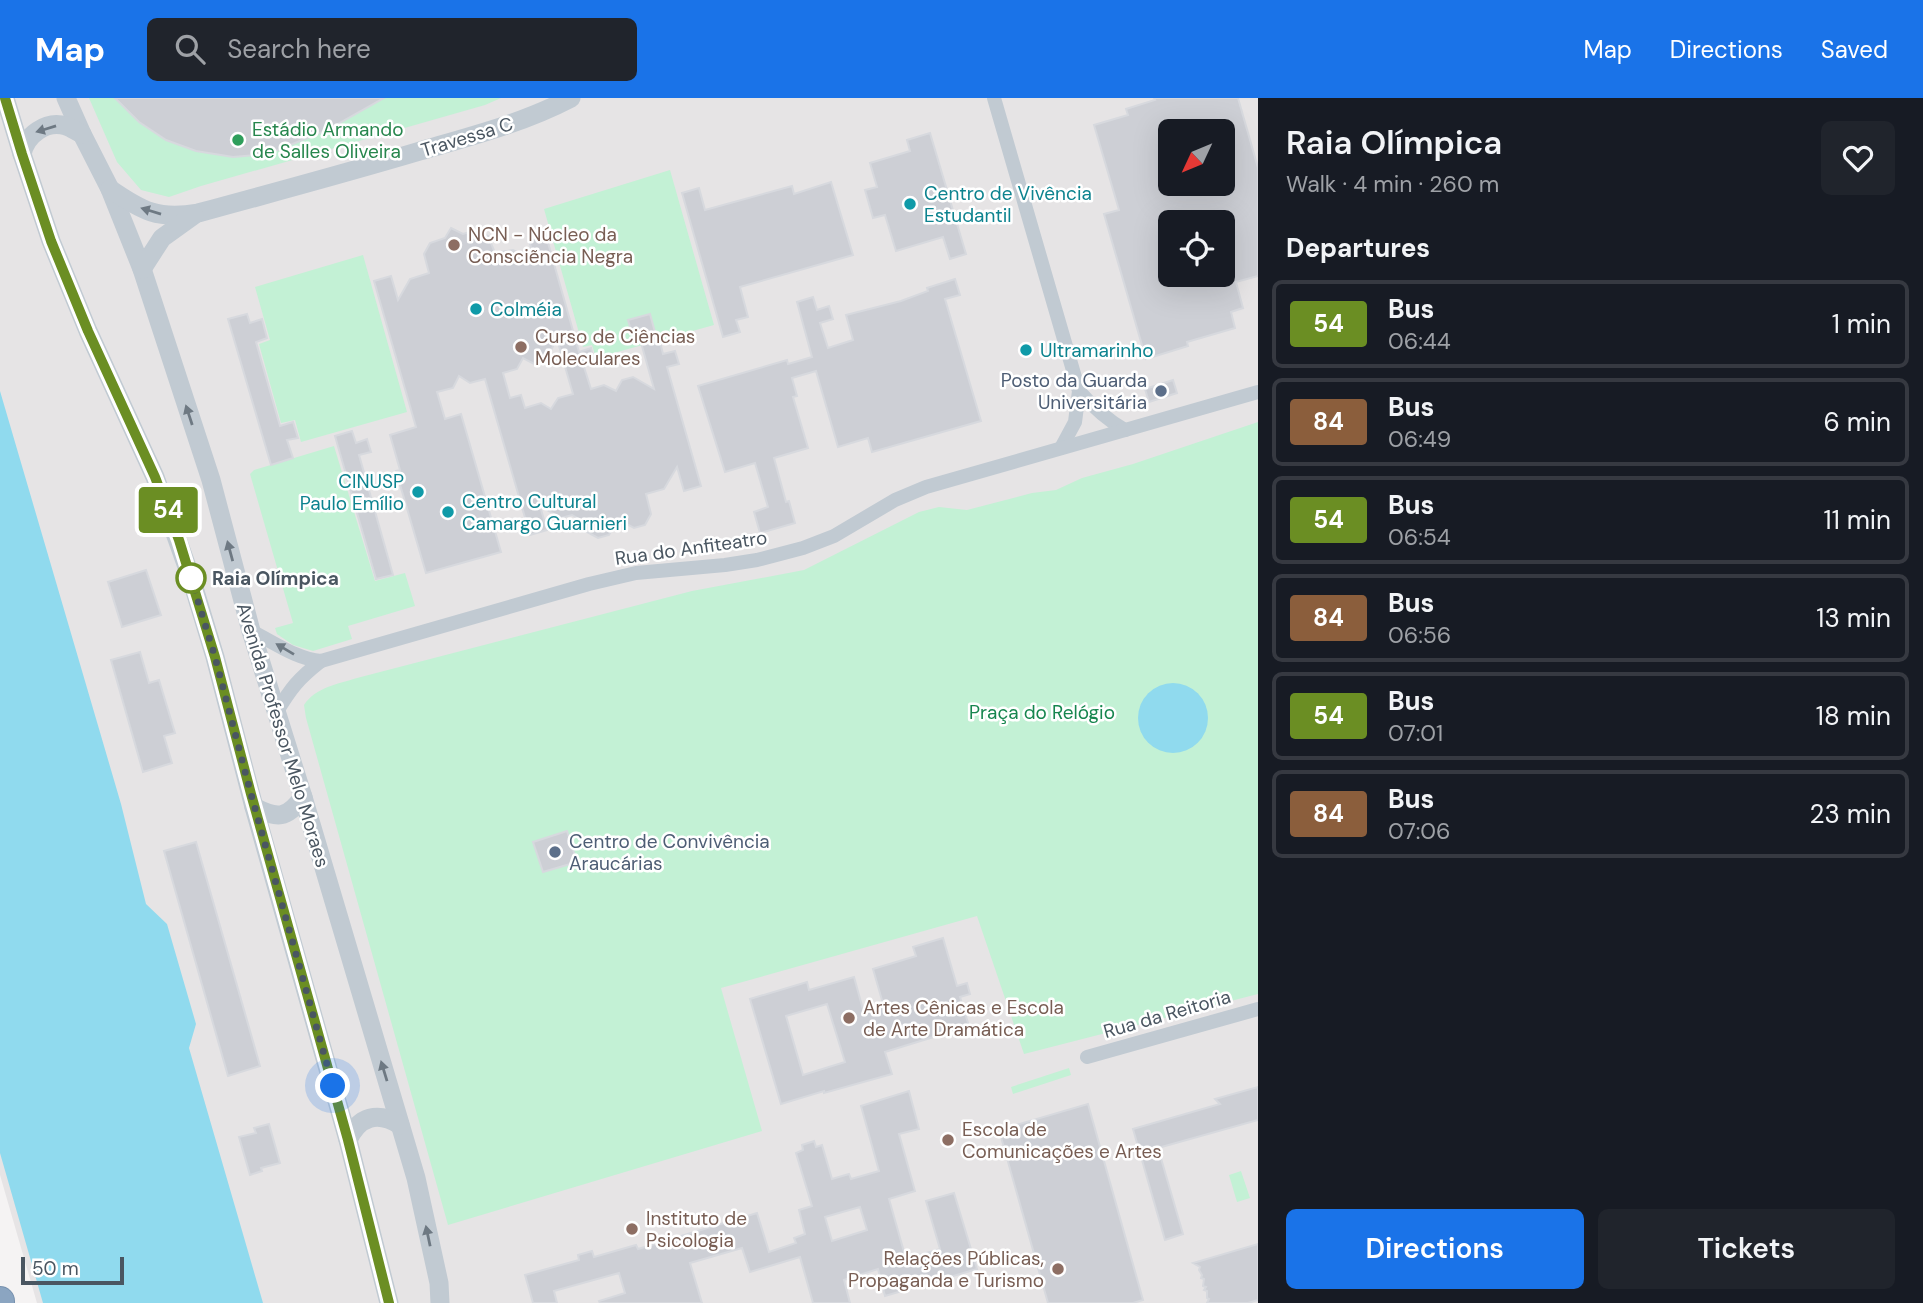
<!DOCTYPE html>
<html lang="en">
<head>
<meta charset="utf-8">
<style>
  :root { --surface:#171b24; --page:#20242c; --text:#f1f3f6; --muted:#9ea1a6; --line:#363941; --accent:#1a73e8 }
  body { margin:0; font-family:"DM Sans",sans-serif; background:var(--page); color:var(--text); height:100vh; display:flex; flex-direction:column; font-size:26px; white-space:nowrap }
  * { box-sizing:border-box; margin:0 }
  p { font-size:23px; color:var(--muted) }
  .icon { flex:none; width:38px; height:38px; fill:none; stroke:currentColor; stroke-width:2; stroke-linecap:round; stroke-linejoin:round }
  .map { position:relative; flex:1; overflow:hidden }
  .sheet { display:flex; flex-direction:column; background:var(--surface); width:665px }
  .sheet>* { flex:none }
  .badge { padding:0 14px; border-radius:5px; font-size:24px; line-height:46px }
  .needle { width:46px; rotate:226deg }
  .controls { position:absolute; left:1158px; top:21px; display:grid; gap:14px }
  .controls a { display:grid; place-items:center; width:77px; height:77px; border-radius:10px; background:var(--surface); box-shadow:0 7px 28px #0002; font-size:35px }
  .scale { position:absolute; left:21px; bottom:18px; width:103px; box-sizing:border-box; padding-left:7px; border:4px solid #4a5661; border-top:0; font-size:19px; line-height:24px; white-space:nowrap; color:#4a5661; -webkit-text-stroke:5px #fff; paint-order:stroke }
  .you { position:absolute; width:35px; height:35px; margin:-18px; border:5px solid #fff; border-radius:50%; background:#1a73e8; box-shadow:0 0 0 10px #1a73e833 }
  .map>.badge { position:absolute; translate:-50% -50%; box-shadow:0 0 0 4px #fff }
  h2 { padding:0 28px; font-size:26px; line-height:63px }
  .round { display:grid; place-items:center; flex:none; width:74px; height:74px; border-radius:10px; background:var(--page) }
  .headline { display:flex; align-items:center; justify-content:space-between; height:119px; padding:0 28px }
  h1 { font-size:33px; font-weight:600; line-height:52px }
  .primary-button { display:flex; gap:14px; margin-top:auto; padding:14px 28px }
  .primary-button a { flex:1; height:80px; border-radius:10px; background:var(--accent); color:#fff; font-size:28px; font-weight:600; line-height:80px; text-align:center }
  .primary-button a+a { background:var(--page); color:var(--text) }
  ul { padding:0; list-style:none }
  li { display:flex; align-items:center; gap:21px; height:88px; margin:0 14px 10px; padding:0 14px; border:4px solid var(--line); border-radius:10px }
  li div { flex:1 }
  li b { display:block; font-size:26px }
  li em { font-style:normal }
  li .badge { min-width:77px; font-weight:700; text-align:center }
  header { display:flex; align-items:center; gap:42px; box-sizing:border-box; height:98px; padding:0 35px; background:var(--accent); color:#fff }
  header strong { font-size:33px }
  nav { display:flex; gap:38px; margin-inline-start:auto; font-size:24px }
  .search { width:490px; height:63px; background:var(--page); display:flex; align-items:center; gap:18px; box-sizing:border-box; padding:0 24px; border-radius:10px; color:var(--muted); font-size:26px }
  main { display:flex; flex:1; min-height:0 }
  .map>svg:first-child { display:block }
  .education { fill:#e6e4e5; fill-rule:evenodd }
  .green { fill:#c3f1d5 }
  .water { fill:#90daee }
  .building { fill:#cdcfd5; stroke:#d7d9de; stroke-width:2; fill-rule:evenodd }
  .lines { fill:none; stroke-linecap:round; stroke-linejoin:round }
  .motorway-casing { stroke:#7690ad; stroke-width:30 }
  .minor { stroke:#c1cad2; stroke-width:14 }
  .tertiary { stroke:#c1cad2; stroke-width:19 }
  .motorway { stroke:#8ba5c1; stroke-width:28 }
  .oneway { fill:#6e7983 }
  .line-casing { stroke:#fff; stroke-width:16 }
  .line { stroke:#6b8e23; stroke-width:10 }
  .walk { stroke:#4a5661; stroke-width:7; stroke-dasharray:0 12.6 }
  .leisure-dot { fill:#2e9e5b; stroke:#fff; stroke-width:2.5 }
  .culture-dot { fill:#0f9aa8; stroke:#fff; stroke-width:2.5 }
  .education-dot { fill:#8d6e63; stroke:#fff; stroke-width:2.5 }
  .service-dot { fill:#5c6f8a; stroke:#fff; stroke-width:2.5 }
  .stop-dot { fill:#fff; stroke:#6b8e23; stroke-width:3.5 }
  .labels { text-anchor:middle; dominant-baseline:central; stroke-width:5; stroke-linejoin:round; paint-order:stroke }
  .leisure-label { font-size:19px; fill:#27864d; stroke:#fff; text-anchor:start }
  .street-label { font-size:19px; fill:#4a5661; stroke:#fff }
  .culture-label { font-size:19px; fill:#0d838f; stroke:#fff; text-anchor:start }
  .education-label { font-size:19px; fill:#785e54; stroke:#fff; text-anchor:start }
  .service-label { font-size:19px; fill:#4e5e75; stroke:#fff; text-anchor:end }
  .stop-label { font-size:19px; font-weight:bold; fill:#4a5661; stroke:#fff; text-anchor:start }
  .park-label { font-size:19px; fill:#17864f; stroke:#fff }
</style>
</head>
<body>
<header>
<strong>Map</strong>
<div class="search"><svg class="icon" aria-label="search" viewBox="0 0 24 24"><circle cx="10" cy="10" r="6"/><path d="M15 15l6 6"/></svg>Search here</div>
<nav><a>Map</a><a>Directions</a><a>Saved</a></nav>
</header>
<main>
<div class="map">
<svg width="1258" height="1205" viewBox="0 0 1258 1205">
  <rect width="100%" height="100%" fill="#f5f3f3"/>
  <path class="education" d="M0,0h1258v1205h-1221l-37,-128zM1171,33h52v53h-52zM1171,124h52v53h-52z"/>
  <g class="green">
    <path d="M89,0h412l-16,7 -284,81 -32,11 -28,-7 -24,-28z"/>
    <path d="M670,72l44,155 -118,33 -4,-13 -9,2 -39,-138z"/>
    <path d="M363,157l44,157 -106,30 -6,-22 -14,3 -22,-79 11,-4 -15,-53z"/>
    <path d="M1258,324v572l-234,60 -47,-138 -256,72 41,143 -314,94 -142,-507 -2,-13c12,-18 34,-21 53,-27l335,-87 112,-21 115,-58 20,-5 28,3 65,-17 24,-3 26,-12 51,-14z"/>
    <path d="M334,348l41,135 30,-8 10,33 -67,20 4,13 -39,12 -20,-6 -16,-11 -2,-6 18,-5 -43,-149 4,-4z"/>
    <path d="M1069,970l2,7 -58,19 -2,-7z"/>
    <path d="M1241,1073l9,27 -13,4 -8,-27z"/>
  </g>
  <g class="water">
    <path d="M0,293l121,413 25,100 21,20 29,100 -7,24 74,255h-220l-43,-150z"/>
    <circle cx="1173" cy="620" r="35"/>
  </g>
  <g class="building">
    <path d="M115,0h269l-57,32 -49,20 -22,5 -23,2 -37,-6 -30,-11 -27,-18z"/>
    <path d="M1154,0h84l20,70v108l-22,6 7,26 -12,4 4,16 -48,14 1,4 -42,13 -42,-145 15,-4 -25,-85 34,-10 -2,-6 29,-9zM1171,33h52v53h-52zM1171,124h52v53h-52z"/>
    <path d="M930,35l36,121 -16,5 -7,-22 -47,14 -11,-36 -12,3 -8,-28 12,-3 -7,-24 40,-12 -3,-11z"/>
    <path d="M831,84l22,73 -113,32 8,30 -12,3 4,12 -17,5 -41,-144 17,-5 6,22 87,-24 2,8z"/>
    <path d="M451,130l12,6 13,-4 12,6 7,17 18,-3 22,11 -7,-24 17,-5 34,120 12,-4 3,13 -11,3 8,25 13,-4 12,6 6,-11 11,-3 21,12 -16,-57 -6,2 -4,-14 22,-6 8,29 2,-1 3,12 12,-3 4,13 -12,3 34,119 -17,5 -7,-24 -13,22 -18,5 5,20 -6,11 -11,3 -11,-6 -8,2 -6,11 -11,3 -11,-6 -3,-10 -12,-7 -11,3 -21,-12 7,24 -17,5 -45,-156 -15,4 -11,-7 -6,12 -16,4 8,27 16,-5 40,138 -75,21 -30,-102 4,-1 -10,-35 26,-8 -42,-146 17,-5 7,24 12,-21 19,-6 -5,-19 6,-11 15,-5zM557,241l16,55 -15,4 -7,11 -10,-6 -16,5 -4,-13 -11,3 -7,-25 14,-4 6,-11 11,6 11,-3z"/>
    <path d="M955,181l5,16 -15,4 36,122 -109,31 -4,-14 -30,9 -22,-76 -24,7 5,18 -4,1 15,51 -34,10 12,44 3,-1 6,22 -35,10 -6,-21 14,-5 -13,-44 -30,9 -27,-86 89,-26 1,4 24,-7 -15,-55 16,-5 4,13 12,-4 4,13 -13,4 8,25 25,-8 -7,-25 55,-14 27,-10 -1,-3z"/>
    <path d="M247,216l3,9 12,-4 5,19 -11,4 24,84 13,-4 5,16 -11,2 6,18 -22,7 -43,-146z"/>
    <path d="M1173,282l4,13 -28,9 -4,-13z"/>
    <path d="M352,333l4,12 11,-4 4,13 -12,3 34,120 -17,4 -41,-143z"/>
    <path d="M146,472l15,45 -39,12 -14,-45z"/>
    <path d="M140,554l9,31 10,-3 16,53 -11,3 8,27 -29,9 -32,-112z"/>
    <path d="M567,733l10,31 -34,10 -10,-30z"/>
    <path d="M196,744l64,224 -32,10 -64,-225z"/>
    <path d="M943,840l14,48 10,-3 3,11 -10,3 9,29 -84,26 7,22 -68,19v-2l-43,13 -31,-105 57,-17 2,8 45,-13 10,36 20,-6 -11,-38 43,-13 -3,-9zM827,906l18,58 -42,13 -17,-59z"/>
    <path d="M1258,989v33l-100,28 25,86 -18,6 -32,-111 87,-25 -5,-5z"/>
    <path d="M909,993l10,38 -20,5 16,57 -26,8 17,60 34,-10 -14,-48 28,-8 23,76 -92,27 -7,-27 -34,11 6,23h-37l-13,-46 -50,15 -8,-24 -52,15 12,40h-102l-1,-2 26,-8 -6,-20 -65,18 3,12h-24l-8,-28 54,-15 -1,-5 14,-4 2,6 42,-12 2,4 119,-36 12,39 27,-9 -2,-5 11,-4 -6,-24 13,-4 -16,-53 7,-3 -1,-5 12,-4 2,6 6,-2 10,34 17,-5 2,5 28,-8 -18,-65zM860,1109l7,23 -35,11 -7,-24z"/>
    <path d="M1088,1006l55,196 -10,3h-85l-49,-173z"/>
    <path d="M269,1026l11,39 -19,5 1,3 -12,4 -11,-38 17,-4 -2,-5z"/>
    <path d="M1258,1146v56l-10,3h-41l2,-4 -2,-1v-7l-3,-1 2,-3 -3,-1 1,-7 -3,-1 1,-3 -3,-5 1,-3 -7,-4z"/>
  </g>
  <g class="lines">
    <defs>
      <path id="motorway" d="M0,1203v2"/>
    </defs>
    <use href="#motorway" class="motorway-casing"/>
    <g class="minor">
      <path d="M994,0l85,293 -4,31 -14,26"/>
      <path d="M1079,293c14,16 28,29 46,39"/>
      <path d="M251,533c23,11 45,28 70,30l268,-77 47,-11 89,-8 32,-5 46,-12 31,-12 61,-36 31,-13 332,-95"/>
      <path d="M276,615c15,-25 22,-34 45,-52"/>
      <path d="M1087,959l171,-48"/>
    </g>
    <g class="tertiary">
      <path d="M5,0l17,56 29,87 37,90 67,146 36,101 24,79 39,150 94,333 41,163"/>
      <path d="M66,0l16,36 28,55 32,80 69,211 40,151 52,166 113,381 23,105 1,20"/>
      <path d="M22,56c4,-19 24,-34 44,-28 6,2 11,6 16,8"/>
      <path d="M110,91c32,22 48,31 88,24 74,-20 148,-40 222,-62 52,-15 103,-28 151,-53"/>
      <path d="M142,171l20,-31 32,-23"/>
      <path d="M254,709c23,12 33,12 49,-10"/>
      <path d="M348,1042c11,-24 30,-29 52,-15"/>
    </g>
    <use href="#motorway" class="motorway"/>
  </g>
  <defs><path id="oneway-solid" d="M-6-.8H1V-3.2L6.5 0L1 3.2V.8H-6Z" transform="scale(1.75)"/></defs>
  <g class="oneway">
    <use href="#oneway-solid" transform="translate(46 31) rotate(163)"/>
    <use href="#oneway-solid" transform="translate(151 113) rotate(-163)"/>
    <use href="#oneway-solid" transform="translate(189 317) rotate(-108)"/>
    <use href="#oneway-solid" transform="translate(230 453) rotate(-105)"/>
    <use href="#oneway-solid" transform="translate(285 551) rotate(-149)"/>
    <use href="#oneway-solid" transform="translate(384 973) rotate(-107)"/>
    <use href="#oneway-solid" transform="translate(428 1138) rotate(-102)"/>
  </g>
  <g class="lines">
    <defs>
      <path id="line" d="M5,0l17,56 29,87 37,90 67,146 24,63 36,117 36,137 97,346 41,163"/>
    </defs>
    <use href="#line" class="line-casing"/>
    <use href="#line" class="line"/>
    <path class="walk" d="M191,480l24,79 36,137 82,292"/>
  </g>
  <circle class="leisure-dot" cx="238" cy="42" r="7"/>
  <g class="culture-dot">
    <circle cx="910" cy="106" r="7"/>
    <circle cx="476" cy="211" r="7"/>
    <circle cx="1026" cy="252" r="7"/>
    <circle cx="418" cy="394" r="7"/>
    <circle cx="448" cy="414" r="7"/>
  </g>
  <g class="education-dot">
    <circle cx="454" cy="147" r="7"/>
    <circle cx="521" cy="249" r="7"/>
    <circle cx="849" cy="920" r="7"/>
    <circle cx="948" cy="1042" r="7"/>
    <circle cx="632" cy="1131" r="7"/>
    <circle cx="1058" cy="1171" r="7"/>
  </g>
  <g class="service-dot">
    <circle cx="1161" cy="293" r="7"/>
    <circle cx="555" cy="754" r="7"/>
  </g>
  <circle class="stop-dot" cx="191" cy="480" r="14"/>
  <g class="labels">
    <g class="leisure-label">
      <text x="252" y="31">Estádio Armando<tspan x="252" dy="22">de Salles Oliveira</tspan></text>
    </g>
    <g class="street-label">
      <text transform="translate(467 39) rotate(-17)">Travessa C</text>
      <text transform="translate(691 450) rotate(-8)">Rua do Anfiteatro</text>
      <text transform="translate(283 637) rotate(73)">Avenida Professor Melo Moraes</text>
      <text transform="translate(1167 916) rotate(-16)">Rua da Reitoria</text>
    </g>
    <g class="culture-label">
      <text x="924" y="95">Centro de Vivência<tspan x="924" dy="22">Estudantil</tspan></text>
      <text x="490" y="211">Colméia</text>
      <text x="1040" y="252">Ultramarinho</text>
      <text x="404" y="383" text-anchor="end">CINUSP<tspan x="404" dy="22">Paulo Emílio</tspan></text>
      <text x="462" y="403">Centro Cultural<tspan x="462" dy="22">Camargo Guarnieri</tspan></text>
    </g>
    <g class="education-label">
      <text x="468" y="136">NCN - Núcleo da<tspan x="468" dy="22">Consciẽncia Negra</tspan></text>
      <text x="535" y="238">Curso de Ciências<tspan x="535" dy="22">Moleculares</tspan></text>
      <text x="863" y="909">Artes Cênicas e Escola<tspan x="863" dy="22">de Arte Dramática</tspan></text>
      <text x="962" y="1031">Escola de<tspan x="962" dy="22">Comunicações e Artes</tspan></text>
      <text x="646" y="1120">Instituto de<tspan x="646" dy="22">Psicologia</tspan></text>
      <text x="1044" y="1160" text-anchor="end">Relações Públicas,<tspan x="1044" dy="22">Propaganda e Turismo</tspan></text>
    </g>
    <g class="service-label">
      <text x="1147" y="282">Posto da Guarda<tspan x="1147" dy="22">Universitária</tspan></text>
      <text x="569" y="743" text-anchor="start">Centro de Convivência<tspan x="569" dy="22">Araucárias</tspan></text>
    </g>
    <g class="stop-label">
      <text x="212" y="480">Raia Olímpica</text>
    </g>
    <g class="park-label">
      <text x="1042" y="614">Praça do Relógio</text>
    </g>
  </g>
</svg>
<div class="controls">
<a><svg class="needle" viewBox="-14 -14 28 28"><path d="M0-13l5 13h-10z" fill="#e53935"/><path d="M0 13l5-13h-10z" fill="#9ea1a6"/></svg></a>
<a><svg class="icon" aria-label="locate" viewBox="0 0 24 24"><circle cx="12" cy="12" r="6"/><path d="M12 2v4M12 18v4M2 12h4M18 12h4"/></svg></a>
</div>
<div class="scale">50 m</div>
<div class="you" style="left:333px;top:988px"></div>
<b class="badge" style="left:168px;top:412px;background:#6b8e23;color:#fff">54</b>
</div>
<section class="sheet">
<div class="headline"><div><h1>Raia Olímpica</h1><p>Walk · 4 min · 260 m</p></div><a class="round"><svg class="icon" aria-label="heart" viewBox="0 0 24 24"><path d="M12 20l-8-8c-3-5 5-10 8-4 3-6 11-1 8 4z"/></svg></a></div>
<h2>Departures</h2>
<ul>
<li><span class="badge" style="background:#6b8e23;color:#fff">54</span><div><b>Bus</b><p>06:44</p></div><em>1 min</em></li>
<li><span class="badge" style="background:#8b5e3c;color:#fff">84</span><div><b>Bus</b><p>06:49</p></div><em>6 min</em></li>
<li><span class="badge" style="background:#6b8e23;color:#fff">54</span><div><b>Bus</b><p>06:54</p></div><em>11 min</em></li>
<li><span class="badge" style="background:#8b5e3c;color:#fff">84</span><div><b>Bus</b><p>06:56</p></div><em>13 min</em></li>
<li><span class="badge" style="background:#6b8e23;color:#fff">54</span><div><b>Bus</b><p>07:01</p></div><em>18 min</em></li>
<li><span class="badge" style="background:#8b5e3c;color:#fff">84</span><div><b>Bus</b><p>07:06</p></div><em>23 min</em></li>
</ul>
<div class="primary-button"><a>Directions</a><a>Tickets</a></div>
</section>
</main>
</body>
</html>
